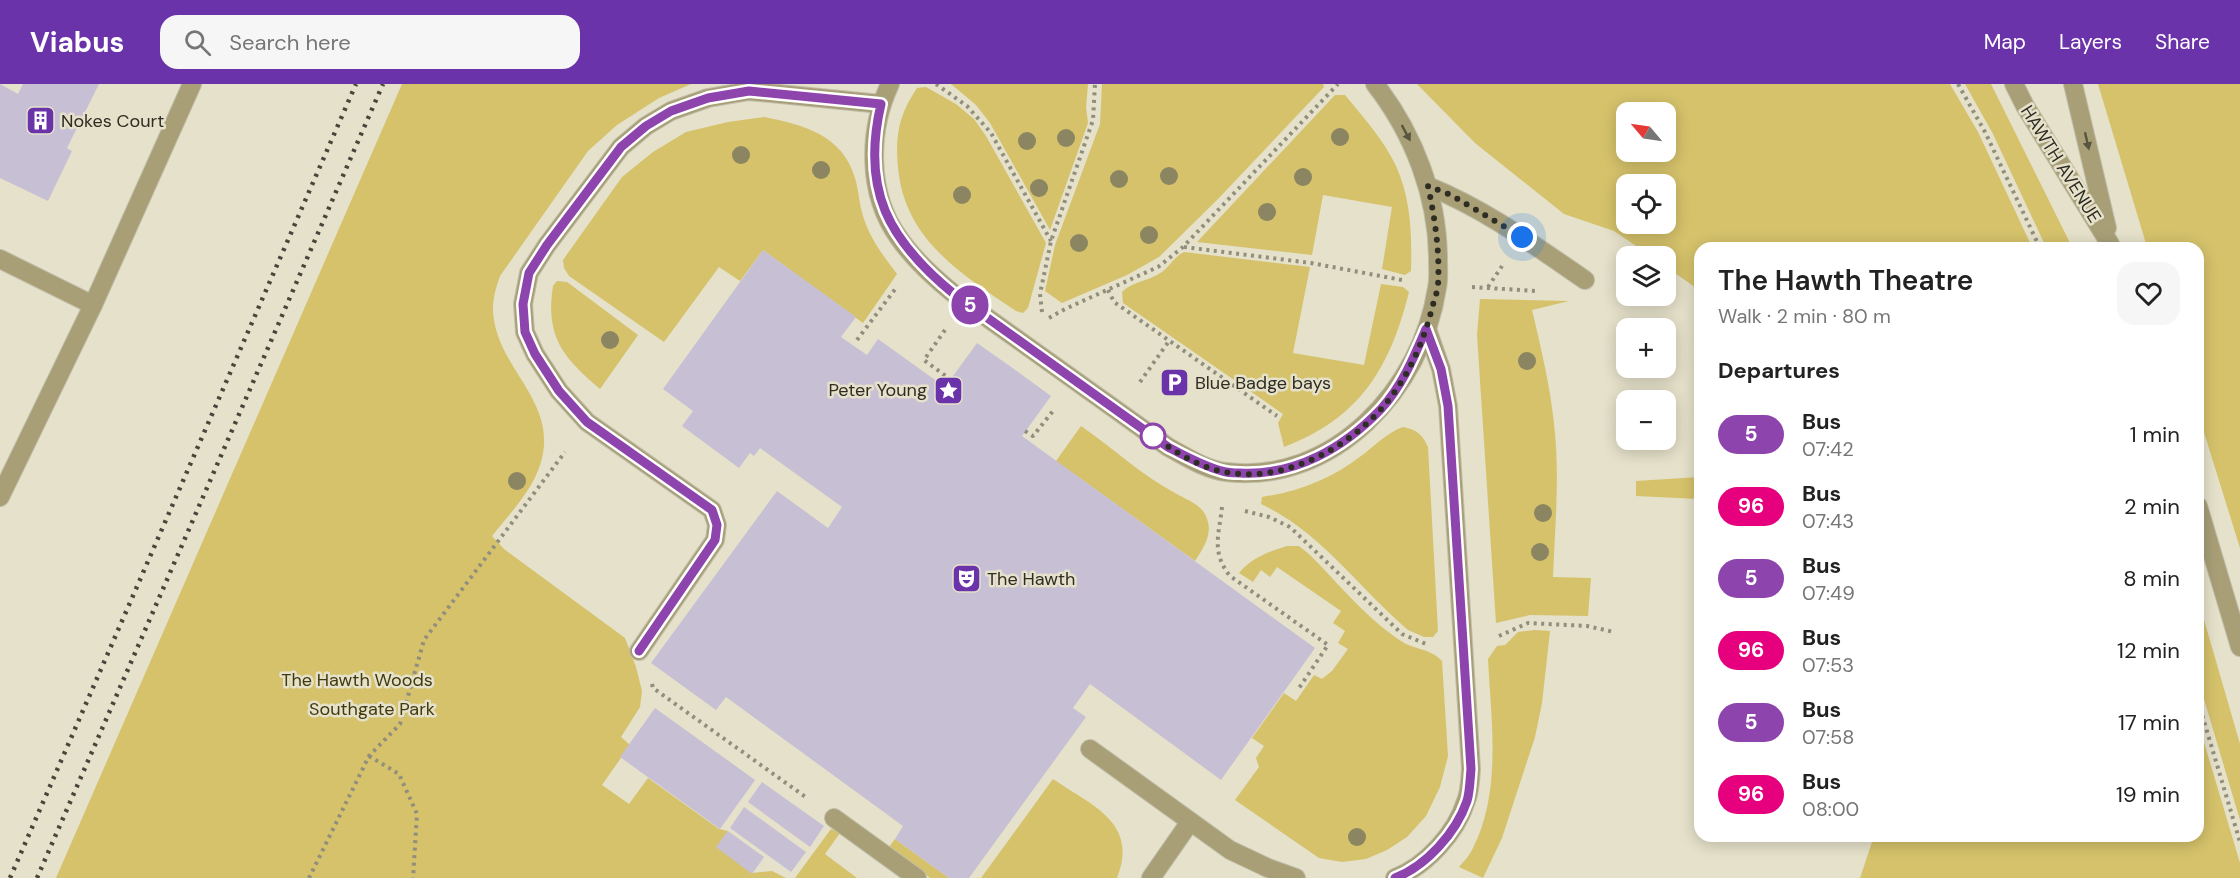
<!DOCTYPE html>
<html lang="en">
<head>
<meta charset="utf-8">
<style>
  :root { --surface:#fff; --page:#f6f6f6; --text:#222; --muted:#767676; --accent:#6b33a9 }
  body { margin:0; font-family:"DM Sans",sans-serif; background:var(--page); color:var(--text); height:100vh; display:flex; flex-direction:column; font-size:22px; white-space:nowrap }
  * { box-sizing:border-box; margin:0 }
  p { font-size:20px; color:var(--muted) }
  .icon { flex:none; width:33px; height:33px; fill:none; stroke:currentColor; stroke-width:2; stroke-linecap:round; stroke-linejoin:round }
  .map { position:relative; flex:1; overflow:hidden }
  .sheet { position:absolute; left:1694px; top:158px; width:510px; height:600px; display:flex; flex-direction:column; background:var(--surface); border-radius:18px; box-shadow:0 3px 15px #0003 }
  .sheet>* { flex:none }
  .badge { padding:0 12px; border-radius:20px; font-size:21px; line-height:39px }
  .needle { width:39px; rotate:299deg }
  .fabs { position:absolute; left:1616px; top:18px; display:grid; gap:12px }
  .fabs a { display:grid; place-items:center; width:60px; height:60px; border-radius:12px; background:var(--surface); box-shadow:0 3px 15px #0003; font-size:30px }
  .you { position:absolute; width:30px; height:30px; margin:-15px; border:4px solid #fff; border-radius:50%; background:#1a73e8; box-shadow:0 0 0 9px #1a73e833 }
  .map>.badge { position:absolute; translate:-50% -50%; box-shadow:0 0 0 3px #fff }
  h2 { padding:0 24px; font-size:22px; line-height:54px }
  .round { display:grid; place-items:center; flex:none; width:63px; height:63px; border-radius:18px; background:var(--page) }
  .summary { display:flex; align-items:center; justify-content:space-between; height:102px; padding:0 24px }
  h1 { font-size:28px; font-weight:600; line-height:45px }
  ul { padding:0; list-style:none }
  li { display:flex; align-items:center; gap:18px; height:72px; padding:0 24px }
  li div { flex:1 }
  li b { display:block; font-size:22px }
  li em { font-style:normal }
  li .badge { min-width:66px; font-weight:700; text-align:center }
  header { display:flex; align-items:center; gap:36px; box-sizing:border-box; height:84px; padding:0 30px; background:var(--accent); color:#fff }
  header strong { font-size:28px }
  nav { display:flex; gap:33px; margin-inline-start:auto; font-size:21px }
  .search { width:420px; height:54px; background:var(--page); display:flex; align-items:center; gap:15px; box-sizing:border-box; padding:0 21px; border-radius:18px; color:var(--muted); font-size:22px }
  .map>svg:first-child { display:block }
  .green { fill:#d5c26b; fill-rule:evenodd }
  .building { fill:#c7c0d5 }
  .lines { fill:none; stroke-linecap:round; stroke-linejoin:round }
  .minor-casing { stroke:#c0bda9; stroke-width:20 }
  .path { stroke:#918e7d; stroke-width:4; stroke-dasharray:3 4.5; stroke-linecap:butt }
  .minor { stroke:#a89f77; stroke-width:18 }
  .rail { stroke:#48463b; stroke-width:4.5; stroke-dasharray:3 6; stroke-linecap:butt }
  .tree { fill:#8b8562 }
  .oneway { fill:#595440 }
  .line-casing { stroke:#fff; stroke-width:14 }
  .line { stroke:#8e44ad; stroke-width:9 }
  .walk { stroke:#2e2c23; stroke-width:6; stroke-dasharray:0 10.8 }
  .stop-dot { fill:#fff; stroke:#8e44ad; stroke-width:3 }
  .labels { text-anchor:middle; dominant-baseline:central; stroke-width:5; stroke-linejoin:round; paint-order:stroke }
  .poi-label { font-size:18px; fill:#2e2c23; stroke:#e5e1ca; text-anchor:start }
  .street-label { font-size:18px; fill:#2e2c23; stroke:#e5e1ca }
  .park-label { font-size:18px; fill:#42390d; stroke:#e5e1ca }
</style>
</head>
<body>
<header>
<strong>Viabus</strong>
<div class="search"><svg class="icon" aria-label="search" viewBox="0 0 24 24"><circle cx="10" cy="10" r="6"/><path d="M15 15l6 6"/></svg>Search here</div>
<nav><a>Map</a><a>Layers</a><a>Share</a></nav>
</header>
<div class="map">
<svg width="2240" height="794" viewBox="0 0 2240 794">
  <rect width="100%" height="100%" fill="#e5e1ca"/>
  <g class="green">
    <path d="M402,0h289l-32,14 -42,27 -29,26 -88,125c-5,14 -9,29 -6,44 8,54 71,88 43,153 -10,23 -29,43 -45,63l12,13 121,89 11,29 6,24 -2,16 -19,30 9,8 -28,40 27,19 19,-26 71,51 9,2 -11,16 35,26 20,-2 14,7h-730z"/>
    <path d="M951,0h137l-2,23 2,16 -38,107 -60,-107 -14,-18z"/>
    <path d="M1102,0h221l1,3 -106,112 -59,58 -32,18 -65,28 -17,-12 10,-46 45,-121z"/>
    <path d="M1417,0h533l28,48 54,115 -332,1 -1,42 -34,-24v-10h-14l-37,-25 -50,-17 -89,-71zM1626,28h39v40h-39zM1626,100h39v40h-39z"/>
    <path d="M1965,0h26l81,163h-26l-53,-113z"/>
    <path d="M2098,0h142v464l-42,-135v-165l-51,-1z"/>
    <path d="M926,3l30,17 18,15 12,17 60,107 -18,65 -5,5 -7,-2c-55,-37 -112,-72 -118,-144 -3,-32 1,-52 19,-79z"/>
    <path d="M1335,11h10c18,22 39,45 51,71 15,33 16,69 15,105l-6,4 -23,-6 10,-62 -69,-12 -11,60 -115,-13z"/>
    <path d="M764,33c39,8 78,17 91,61 4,13 4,27 9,41 7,21 20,38 33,55l-34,49 -100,-73 -23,31 -21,-14 -55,75 -95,-66 -5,-8 -1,-8 59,-83 31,-25 33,-20 42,-10z"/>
    <path d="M1184,168l126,15 -17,86 71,12 17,-81 22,3 6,5c-19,76 -49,126 -125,155l-6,-24 5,-9 -160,-111 -1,-11c11,-11 27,-11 40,-20 8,-6 12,-15 22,-20z"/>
    <path d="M557,197l10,1 71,53 -38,54c-37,-31 -55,-53 -47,-103z"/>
    <path d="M1480,215l89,2 -37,9c9,38 18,75 22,114 6,50 1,102 -1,153l38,1 -3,38 -58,-1 -34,8 -19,-288z"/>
    <path d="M1081,342c32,22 60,49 94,67 12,7 28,12 32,26 6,15 -4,30 -12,42l-139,-100z"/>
    <path d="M1403,343c14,3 19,7 25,20l10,184 -5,6h-9l-16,-7c-48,-41 -88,-99 -147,-126l1,-7c36,-5 71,-19 99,-41 14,-10 25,-23 42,-29z"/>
    <path d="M1699,393v22l-63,-3v-15z"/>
    <path d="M1287,462h12l10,8c29,29 57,64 92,87 13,9 29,7 41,20l6,95 -8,31 -14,29 -19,21 -20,13 -21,9 -24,3 -23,-4 -84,-58 24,-33 -3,-9 8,-12 -12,-8 32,-45 12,8 18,-26 8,4 10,-8 16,-22 -10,-6 7,-12 -12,-8 8,-12 -64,-44 -7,10 -9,-7 -8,12 -14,-9c12,-15 31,-22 48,-27z"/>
    <path d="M2198,515l42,145v76l-42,-141z"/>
    <path d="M1535,546l15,1 -8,72 -7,34 -33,101 -19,40 -24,-11c5,-6 11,-12 14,-19 29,-57 18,-128 15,-189l9,-13 8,-1 13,-13z"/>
    <path d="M2198,638l42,141v15h-380l14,-42h324z"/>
    <path d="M1053,695c39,27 86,43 64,99h-136z"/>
    <path d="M831,745l9,4 -15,21 32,24h-62z"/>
    <path d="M895,755l54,39h-19l-41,-31z"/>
  </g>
  <g class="building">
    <path d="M0,0l18,10 5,-10h76l-32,64 5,3 -24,50 -48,-23z"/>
    <path d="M763,166l93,67 -15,20 26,18 11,-16 67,48 32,-44 37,26 37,27 -29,40 293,212 -94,132 -131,-96 -17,24 13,9 -117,161h-20l-54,-39 8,-13 -177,-129 -10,13 -65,-47 126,-172 51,37 14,-21 -82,-59 -6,8 -4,-3 -11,15 -57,-42 11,-15 -30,-22z"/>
    <path d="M655,624l100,72 -35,49 -100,-72z"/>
    <path d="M762,698l62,44 -14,21 -62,-45z"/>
    <path d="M744,723l62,45 -15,20 -61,-44z"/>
    <path d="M728,747l36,26 -12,17 -36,-27z"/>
  </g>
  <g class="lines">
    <defs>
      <g id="minor">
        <path d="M890,0c-22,47 -23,110 9,154 15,22 34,39 55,56l214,153c17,9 38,23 58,25 108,13 196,-84 211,-184 2,-9 1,-19 1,-28 0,-63 -24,-126 -63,-176"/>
        <path d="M2014,0l11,22 85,138"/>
        <path d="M2073,0l34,144"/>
        <path d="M1428,102c57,23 106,59 157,94"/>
        <path d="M0,175l93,46"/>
        <path d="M0,413l93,-192 99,-221"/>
        <path d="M2198,422l42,141"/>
        <path d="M639,567l76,-111 2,-15 -5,-15 -125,-88 -28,-31 -24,-37 -10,-22 -2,-28 6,-31 18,-28 74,-98 25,-21 25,-15 37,-13 41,-7 132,13"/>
        <path d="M1090,665l140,101 38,18 28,10"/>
        <path d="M834,734l83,60"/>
        <path d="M1151,794l39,-56"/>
        <path d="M1395,794c31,-12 61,-45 71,-77 4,-9 4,-22 5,-32l-23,-363 -7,-37 -14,-40"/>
      </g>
    </defs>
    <use href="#minor" class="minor-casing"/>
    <g class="path">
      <path d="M936,0l31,22 24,27 60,108"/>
      <path d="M1958,0l27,48 55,116"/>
      <path d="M1184,163l127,16 91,17"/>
      <path d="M1472,203l64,4"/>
      <path d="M1488,203l14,-21"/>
      <path d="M1108,206l6,12 163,114"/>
      <path d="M1042,228l-2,-18 11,-53 42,-121 2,-36"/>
      <path d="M1049,234l16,-9 93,-42 25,-20 155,-163"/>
      <path d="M945,246l-21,30 27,20"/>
      <path d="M857,256l39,-52"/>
      <path d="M1140,298l29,-41"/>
      <path d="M1025,347l8,5 20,-25h3"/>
      <path d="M1222,423c-3,28 -11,45 8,69l98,69 -31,46"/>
      <path d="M1245,427l24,6 21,10 112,107 24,10"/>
      <path d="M1499,552l29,-13 59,3 27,6"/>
      <path d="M652,600l1,4 154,110"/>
      <path d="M2198,617l42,141"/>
      <path d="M369,672l30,18 18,40 -4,64"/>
      <path d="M309,794l60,-122 31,-32 24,-84 141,-188"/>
    </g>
    <use href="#minor" class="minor"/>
    <g class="rail">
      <path d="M10,794l346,-794"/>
      <path d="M37,794l346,-794"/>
    </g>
  </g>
  <g class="tree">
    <circle cx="1340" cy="53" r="9"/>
    <circle cx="1066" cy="54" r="9"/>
    <circle cx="1027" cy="57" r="9"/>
    <circle cx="741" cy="71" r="9"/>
    <circle cx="821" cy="86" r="9"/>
    <circle cx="1169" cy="92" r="9"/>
    <circle cx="1303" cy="93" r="9"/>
    <circle cx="1119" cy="95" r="9"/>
    <circle cx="1039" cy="104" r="9"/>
    <circle cx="962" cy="111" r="9"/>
    <circle cx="1267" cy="128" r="9"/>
    <circle cx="1149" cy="151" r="9"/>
    <circle cx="1079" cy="159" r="9"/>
    <circle cx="610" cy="256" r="9"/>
    <circle cx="1527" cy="277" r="9"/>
    <circle cx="517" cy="397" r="9"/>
    <circle cx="1543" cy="429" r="9"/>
    <circle cx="1540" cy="468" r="9"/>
    <circle cx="1357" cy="753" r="9"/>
  </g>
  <defs><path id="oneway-solid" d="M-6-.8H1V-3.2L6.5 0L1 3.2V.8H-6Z" transform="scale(1.5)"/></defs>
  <g class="oneway">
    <use href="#oneway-solid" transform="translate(1406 49) rotate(62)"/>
    <use href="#oneway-solid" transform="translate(2087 57) rotate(77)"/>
  </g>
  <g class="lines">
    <defs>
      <path id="line" d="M639,567l76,-111 2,-15 -5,-15 -125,-88 -28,-31 -24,-37 -10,-22 -2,-28 6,-31 18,-28 74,-98 25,-21 25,-15 37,-13 41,-7 132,13c-20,86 7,136 73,190l214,153c17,9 35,19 54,24 6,2 12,2 18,2 55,3 104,-25 141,-64 21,-23 33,-52 45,-80l15,40 7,37 23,363c-1,10 -1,22 -4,32 -11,32 -41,65 -72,77"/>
    </defs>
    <use href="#line" class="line-casing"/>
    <use href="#line" class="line"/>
    <path class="walk" d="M1153,352l-1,-1c20,15 46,32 72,37 58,11 120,-21 158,-64 24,-27 40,-62 49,-96 2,-9 6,-18 7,-27 2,-33 -3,-66 -10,-99l23,9 71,42"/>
  </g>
  <defs>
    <symbol id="building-square" viewBox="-11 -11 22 22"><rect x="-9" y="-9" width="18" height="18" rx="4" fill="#6b33a9" stroke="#e5e1ca"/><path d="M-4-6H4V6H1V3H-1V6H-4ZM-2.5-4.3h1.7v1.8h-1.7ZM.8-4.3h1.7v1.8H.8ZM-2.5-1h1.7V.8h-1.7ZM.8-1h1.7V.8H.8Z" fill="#fff"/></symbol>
    <symbol id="parking-square" viewBox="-11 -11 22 22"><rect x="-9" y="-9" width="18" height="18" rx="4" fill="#6b33a9" stroke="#e5e1ca"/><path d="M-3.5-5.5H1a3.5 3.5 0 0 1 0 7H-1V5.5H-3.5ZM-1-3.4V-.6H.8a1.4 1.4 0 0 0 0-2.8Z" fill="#fff"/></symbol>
    <symbol id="sight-square" viewBox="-11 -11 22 22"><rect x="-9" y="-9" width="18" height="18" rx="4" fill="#6b33a9" stroke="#e5e1ca"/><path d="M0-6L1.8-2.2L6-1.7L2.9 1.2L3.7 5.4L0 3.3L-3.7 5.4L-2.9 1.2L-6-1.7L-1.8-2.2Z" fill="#fff"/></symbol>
    <symbol id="theatre-square" viewBox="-11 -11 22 22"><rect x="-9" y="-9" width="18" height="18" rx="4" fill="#6b33a9" stroke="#e5e1ca"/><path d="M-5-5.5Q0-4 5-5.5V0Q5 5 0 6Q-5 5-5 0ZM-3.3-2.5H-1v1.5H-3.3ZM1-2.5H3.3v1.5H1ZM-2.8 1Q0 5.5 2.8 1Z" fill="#fff"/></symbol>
  </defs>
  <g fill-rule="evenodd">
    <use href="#building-square" x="24" y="20" width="33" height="33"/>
    <use href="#parking-square" x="1158" y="282" width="33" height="33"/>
    <use href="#sight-square" x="932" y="290" width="33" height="33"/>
    <use href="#theatre-square" x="950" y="478" width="33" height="33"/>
  </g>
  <circle class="stop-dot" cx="1153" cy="352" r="12"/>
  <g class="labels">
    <g class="poi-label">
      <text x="61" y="37">Nokes Court</text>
      <text x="1195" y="299">Blue Badge bays</text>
      <text x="927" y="306" text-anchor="end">Peter Young</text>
      <text x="987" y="495">The Hawth</text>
    </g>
    <g class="street-label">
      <text transform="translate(2061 80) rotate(58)">HAWTH AVENUE</text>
    </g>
    <g class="park-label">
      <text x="357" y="596">The Hawth Woods</text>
      <text x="372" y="625">Southgate Park</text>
    </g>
  </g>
</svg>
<div class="fabs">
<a><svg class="needle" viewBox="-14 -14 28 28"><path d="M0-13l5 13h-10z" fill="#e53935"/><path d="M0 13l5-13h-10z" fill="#767676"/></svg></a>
<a><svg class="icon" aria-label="locate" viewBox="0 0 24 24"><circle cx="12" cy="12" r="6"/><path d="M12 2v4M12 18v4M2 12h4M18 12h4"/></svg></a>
<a><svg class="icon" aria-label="layers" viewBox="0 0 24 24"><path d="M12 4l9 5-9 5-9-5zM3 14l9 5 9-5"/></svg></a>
<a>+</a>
<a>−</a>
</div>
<div class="you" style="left:1522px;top:153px"></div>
<b class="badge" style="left:970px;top:221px;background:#8e44ad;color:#fff">5</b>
<section class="sheet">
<div class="summary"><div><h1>The Hawth Theatre</h1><p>Walk · 2 min · 80 m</p></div><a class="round"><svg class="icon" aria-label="heart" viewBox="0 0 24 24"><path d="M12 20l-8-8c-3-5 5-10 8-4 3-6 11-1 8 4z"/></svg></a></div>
<h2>Departures</h2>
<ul>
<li><span class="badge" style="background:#8e44ad;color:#fff">5</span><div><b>Bus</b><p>07:42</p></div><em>1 min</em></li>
<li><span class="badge" style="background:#e6007e;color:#fff">96</span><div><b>Bus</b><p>07:43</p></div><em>2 min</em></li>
<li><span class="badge" style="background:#8e44ad;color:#fff">5</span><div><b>Bus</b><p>07:49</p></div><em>8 min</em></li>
<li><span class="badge" style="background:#e6007e;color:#fff">96</span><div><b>Bus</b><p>07:53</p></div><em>12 min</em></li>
<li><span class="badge" style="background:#8e44ad;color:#fff">5</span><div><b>Bus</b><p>07:58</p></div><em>17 min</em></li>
<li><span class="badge" style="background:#e6007e;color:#fff">96</span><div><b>Bus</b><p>08:00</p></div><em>19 min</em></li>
</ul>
</section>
</div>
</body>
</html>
